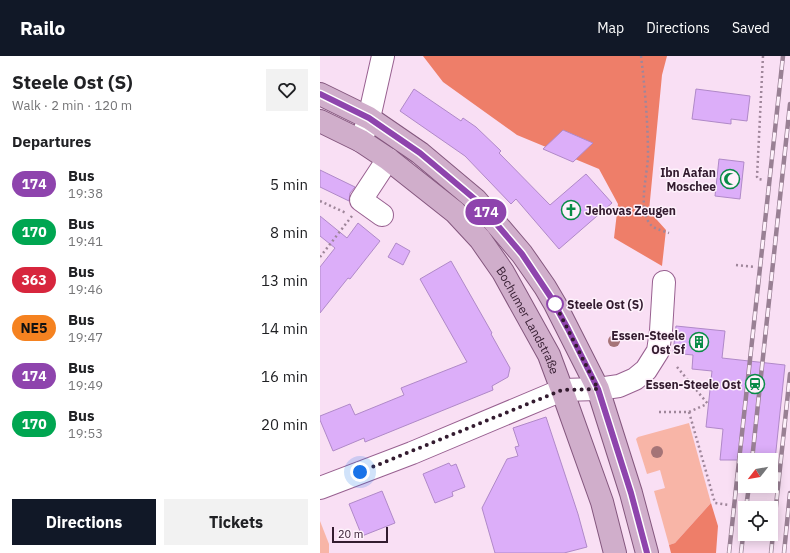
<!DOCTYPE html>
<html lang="en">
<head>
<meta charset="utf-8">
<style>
  :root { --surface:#fff; --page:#f2f2f2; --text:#202124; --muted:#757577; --accent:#111827 }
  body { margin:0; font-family:"IBM Plex Sans",sans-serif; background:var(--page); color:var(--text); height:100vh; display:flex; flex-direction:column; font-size:15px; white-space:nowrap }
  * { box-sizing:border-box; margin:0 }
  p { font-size:13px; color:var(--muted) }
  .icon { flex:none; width:22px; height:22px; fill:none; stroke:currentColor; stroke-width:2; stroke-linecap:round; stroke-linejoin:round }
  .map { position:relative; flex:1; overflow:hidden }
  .panel { display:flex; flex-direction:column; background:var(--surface); width:320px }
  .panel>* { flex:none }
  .badge { padding:0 8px; border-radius:13px; font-size:14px; line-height:26px }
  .needle { width:26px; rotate:239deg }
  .buttons { position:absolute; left:418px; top:397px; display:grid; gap:8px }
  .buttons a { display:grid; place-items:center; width:40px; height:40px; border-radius:0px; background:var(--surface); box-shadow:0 2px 10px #0003; font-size:20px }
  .scale { position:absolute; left:12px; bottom:10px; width:56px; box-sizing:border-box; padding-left:4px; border:2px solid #331b2f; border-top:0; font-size:11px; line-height:14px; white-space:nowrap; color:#331b2f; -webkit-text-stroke:3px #fef1fb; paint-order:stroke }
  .you { position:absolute; width:20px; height:20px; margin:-10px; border:3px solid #fff; border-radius:50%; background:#1a73e8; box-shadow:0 0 0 6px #1a73e833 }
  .map>.badge { position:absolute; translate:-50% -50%; box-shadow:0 0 0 2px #fff }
  h2 { padding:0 12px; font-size:15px; line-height:36px }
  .round { display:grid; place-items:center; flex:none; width:42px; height:42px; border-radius:0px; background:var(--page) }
  .head { display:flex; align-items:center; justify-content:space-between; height:68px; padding:0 12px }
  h1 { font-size:19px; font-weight:800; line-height:30px }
  .action { display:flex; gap:8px; margin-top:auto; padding:8px 12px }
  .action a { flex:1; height:46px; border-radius:0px; background:var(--accent); color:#fff; font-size:16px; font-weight:800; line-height:46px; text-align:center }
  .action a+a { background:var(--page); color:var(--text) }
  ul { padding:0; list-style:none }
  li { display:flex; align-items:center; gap:12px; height:48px; padding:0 12px }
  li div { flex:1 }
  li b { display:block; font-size:15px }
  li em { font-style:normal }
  li .badge { min-width:44px; font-weight:700; text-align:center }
  header { display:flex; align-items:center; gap:24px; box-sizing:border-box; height:56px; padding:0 20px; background:var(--accent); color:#fff }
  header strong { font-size:19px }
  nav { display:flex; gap:22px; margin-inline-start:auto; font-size:14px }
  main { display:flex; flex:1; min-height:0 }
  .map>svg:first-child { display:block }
  .green { fill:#f8b5a7 }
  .forest { fill:#ee7e69 }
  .building { fill:#dcaef9; stroke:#b089c8 }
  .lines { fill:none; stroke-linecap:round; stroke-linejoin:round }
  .minor-casing { stroke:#986090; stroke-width:24 }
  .major-casing { stroke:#84577e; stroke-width:24 }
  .path { stroke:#9f869a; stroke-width:2.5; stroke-dasharray:2 3; stroke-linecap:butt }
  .minor { stroke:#fff; stroke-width:22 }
  .major { stroke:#d0aecb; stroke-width:22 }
  .rail-casing { stroke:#998094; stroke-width:4.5 }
  .rail { stroke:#fef1fb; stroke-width:3; stroke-dasharray:9; stroke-linecap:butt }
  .tree { fill:#a57477 }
  .line-casing { stroke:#fff; stroke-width:9 }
  .line { stroke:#8e44ad; stroke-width:6 }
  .walk { stroke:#331b2f; stroke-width:4; stroke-dasharray:0 7.2 }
  .stop-dot { fill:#fff; stroke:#8e44ad; stroke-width:2 }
  .labels { text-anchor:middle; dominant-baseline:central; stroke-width:3; stroke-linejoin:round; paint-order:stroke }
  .poi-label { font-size:12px; font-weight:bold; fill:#331b2f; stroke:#fef1fb; text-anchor:end }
  .stop-label { font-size:12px; font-weight:bold; fill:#331b2f; stroke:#fef1fb; text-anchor:start }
  .street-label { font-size:12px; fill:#331b2f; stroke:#fef1fb }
</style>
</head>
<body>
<header>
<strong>Railo</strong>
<nav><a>Map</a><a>Directions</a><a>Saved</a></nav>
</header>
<main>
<section class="panel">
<div class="head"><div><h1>Steele Ost (S)</h1><p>Walk · 2 min · 120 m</p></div><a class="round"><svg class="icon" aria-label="heart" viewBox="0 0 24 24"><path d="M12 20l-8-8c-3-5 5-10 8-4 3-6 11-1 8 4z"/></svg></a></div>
<h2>Departures</h2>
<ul>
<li><span class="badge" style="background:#8e44ad;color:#fff">174</span><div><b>Bus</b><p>19:38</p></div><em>5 min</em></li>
<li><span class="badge" style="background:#00a651;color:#fff">170</span><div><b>Bus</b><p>19:41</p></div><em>8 min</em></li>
<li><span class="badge" style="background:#d7263d;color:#fff">363</span><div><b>Bus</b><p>19:46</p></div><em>13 min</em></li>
<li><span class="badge" style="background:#f58220;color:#111">NE5</span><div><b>Bus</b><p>19:47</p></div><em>14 min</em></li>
<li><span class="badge" style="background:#8e44ad;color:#fff">174</span><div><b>Bus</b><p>19:49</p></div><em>16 min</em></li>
<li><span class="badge" style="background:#00a651;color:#fff">170</span><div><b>Bus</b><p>19:53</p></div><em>20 min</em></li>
</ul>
<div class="action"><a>Directions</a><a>Tickets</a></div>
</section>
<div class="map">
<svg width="470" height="497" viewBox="0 0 470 497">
  <rect width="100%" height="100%" fill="#f9dff4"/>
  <g class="green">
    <path d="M369,367l22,80 -36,40 -6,2 -15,-54 11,-3 -5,-18 -13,4 -11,-35 2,-2z"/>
    <path d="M0,465l9,23v9h-9z"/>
  </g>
  <g class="forest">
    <path d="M103,0h244l-5,19 -13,136 17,19 -4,36 -48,-28 4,-34 -19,-35 -82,-34 -74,-53z"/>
    <path d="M391,447l7,23 -2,27h-45l-2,-8 6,-2z"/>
  </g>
  <g class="building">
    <path d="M94,33l47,32 2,-3 13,9 25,24 -2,2 51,52 36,-31 26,29 -53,46 -43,-50 -5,5 -46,-48 -65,-45z"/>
    <path d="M376,33l54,7 -3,25 -16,-2v5l-39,-5z"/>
    <path d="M243,74l30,13 -20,19 -30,-13z"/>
    <path d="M399,103l25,3 -4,37 -25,-3z"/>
    <path d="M0,114l35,17 -5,6 -1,8 -29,-14z"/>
    <path d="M0,160l27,22 11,-15 22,18 -30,38 -2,-1 -28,35v-46l15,-19 -15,-12z"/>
    <path d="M76,187l14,8 -7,14 -15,-8z"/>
    <path d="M131,205l41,72 -1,1 19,34 -2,9 -16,9 1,4 -128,52 -1,-4 -31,13 -13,-31v-4l30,-12 5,11 49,-20 -3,-7 66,-26 -47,-83z"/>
    <path d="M356,270l49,5 -3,27 63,7 -10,95h-55l3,-31 -17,-2 6,-56 -20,-2 1,-14 -20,-2z"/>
    <path d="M226,361l32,97 9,33 -23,6h-69l-13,-45 25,-49 11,-3 -3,-9 4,-1 -6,-18z"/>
    <path d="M129,407l2,3 5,-2 9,23 -13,5 1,4 -18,7 -12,-29z"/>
    <path d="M62,435l13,32 -33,13 -13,-32z"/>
  </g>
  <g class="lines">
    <defs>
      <g id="minor">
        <path d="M41,85l8,-23 14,-62"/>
        <path d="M62,159l-21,-15 27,-41"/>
        <path d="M0,432l92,-35 150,-63 36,-1 21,-3 16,-7 11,-9 12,-19 3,-20 3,-49"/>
      </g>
      <g id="major">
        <path d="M0,38l49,24 51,35 56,47 46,54 23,33 10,17 43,85 33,104 16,60"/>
        <path id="s1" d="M0,65l41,20 27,18 67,53 25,27 23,33 46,83 13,35 40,112 13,51"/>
      </g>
    </defs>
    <use href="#minor" class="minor-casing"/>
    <use href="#major" class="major-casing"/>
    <g class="path">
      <path d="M321,0c4,33 7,68 7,101 -1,19 -9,47 0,64 4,8 13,9 21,12"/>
      <path d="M443,0l-6,121 1,2 6,1"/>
      <path d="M0,145l26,12"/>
      <path d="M0,201l32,-41"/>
      <path d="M416,209l19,2"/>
      <path d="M357,311l31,37"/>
      <path d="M339,356h30l26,91 14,2"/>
      <path d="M369,356l18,-8"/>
    </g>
    <use href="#minor" class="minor"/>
    <use href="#major" class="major"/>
    <defs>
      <g id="rail">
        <path d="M432,404l38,-356"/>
        <path d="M426,452l3,-22"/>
        <path d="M409,497l54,-497"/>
        <path d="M421,497l4,-34"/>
        <path d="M451,497l19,-179"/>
        <path d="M464,497l6,-60"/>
      </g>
    </defs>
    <use href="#rail" class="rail-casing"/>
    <use href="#rail" class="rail"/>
  </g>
  <g class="tree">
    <circle cx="294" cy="285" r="6"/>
    <circle cx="337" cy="396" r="6"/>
  </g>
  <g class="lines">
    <defs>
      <path id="line" d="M0,38l49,24 51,35 56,47 46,54 28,42 18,33 30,60 33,104 16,60"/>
    </defs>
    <use href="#line" class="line-casing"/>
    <use href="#line" class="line"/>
    <path class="walk" d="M40,416l202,-82 36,-1 -43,-85"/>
  </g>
  <defs>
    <symbol id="mosque-ring" viewBox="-11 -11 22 22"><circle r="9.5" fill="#fef1fb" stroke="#098b47" stroke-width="1.5"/><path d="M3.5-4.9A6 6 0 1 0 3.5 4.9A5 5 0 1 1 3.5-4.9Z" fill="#098b47"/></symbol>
    <symbol id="church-ring" viewBox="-11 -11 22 22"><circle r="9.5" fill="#fef1fb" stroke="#098b47" stroke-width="1.5"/><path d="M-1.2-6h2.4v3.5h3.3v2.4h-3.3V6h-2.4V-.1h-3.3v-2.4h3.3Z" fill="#098b47"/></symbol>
    <symbol id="building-ring" viewBox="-11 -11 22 22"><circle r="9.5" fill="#fef1fb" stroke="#098b47" stroke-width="1.5"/><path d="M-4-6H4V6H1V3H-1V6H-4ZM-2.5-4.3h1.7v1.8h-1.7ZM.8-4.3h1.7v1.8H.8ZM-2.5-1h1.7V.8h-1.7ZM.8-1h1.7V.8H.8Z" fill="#098b47"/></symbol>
    <symbol id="station-ring" viewBox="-11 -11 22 22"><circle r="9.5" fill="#fef1fb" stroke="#098b47" stroke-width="1.5"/><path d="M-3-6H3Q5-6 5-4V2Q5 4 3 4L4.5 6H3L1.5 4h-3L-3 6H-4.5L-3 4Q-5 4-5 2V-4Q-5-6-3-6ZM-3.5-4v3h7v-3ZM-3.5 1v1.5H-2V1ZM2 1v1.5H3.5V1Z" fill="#098b47"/></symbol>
  </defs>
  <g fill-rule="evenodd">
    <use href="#mosque-ring" x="399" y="112" width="22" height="22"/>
    <use href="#church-ring" x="240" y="143" width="22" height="22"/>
    <use href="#building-ring" x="368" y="275" width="22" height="22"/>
    <use href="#station-ring" x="424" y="317" width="22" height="22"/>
  </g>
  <circle class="stop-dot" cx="235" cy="248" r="8"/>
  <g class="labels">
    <g class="poi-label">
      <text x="396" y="116">Ibn Aafan<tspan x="396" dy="14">Moschee</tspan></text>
      <text x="265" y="154" text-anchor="start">Jehovas Zeugen</text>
      <text x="365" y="279">Essen-Steele<tspan x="365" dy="14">Ost Sf</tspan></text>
      <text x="421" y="328">Essen-Steele Ost</text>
    </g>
    <g class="stop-label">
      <text x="247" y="248">Steele Ost (S)</text>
    </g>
    <g class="street-label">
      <text stroke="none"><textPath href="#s1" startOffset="295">Bochumer Landstraße</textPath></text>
    </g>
  </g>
</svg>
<div class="buttons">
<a><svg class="needle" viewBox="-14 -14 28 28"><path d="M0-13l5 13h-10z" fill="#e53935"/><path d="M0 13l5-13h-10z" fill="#757577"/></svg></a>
<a><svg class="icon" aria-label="locate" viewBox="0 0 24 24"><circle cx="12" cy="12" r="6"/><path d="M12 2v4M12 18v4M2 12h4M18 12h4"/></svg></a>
</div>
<div class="scale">20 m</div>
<div class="you" style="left:40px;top:416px"></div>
<b class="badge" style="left:166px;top:156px;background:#8e44ad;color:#fff">174</b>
</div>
</main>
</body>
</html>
